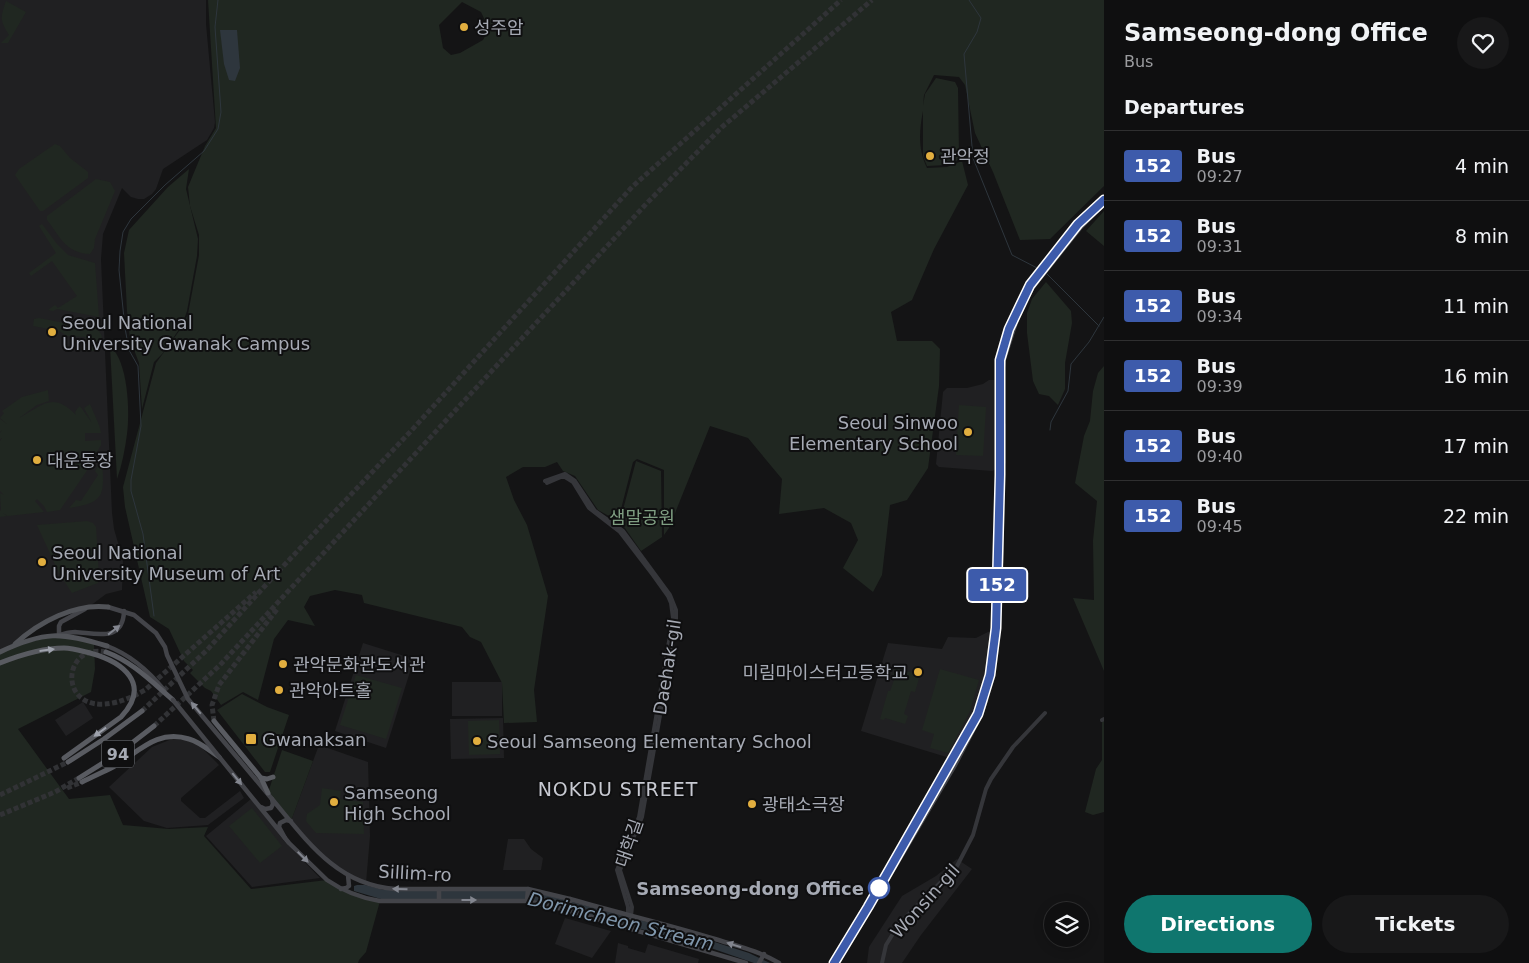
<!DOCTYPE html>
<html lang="en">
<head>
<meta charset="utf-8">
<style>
  :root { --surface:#0f0f10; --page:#181819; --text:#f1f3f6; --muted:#9b9c9f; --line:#2f2f30; --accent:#0f766e }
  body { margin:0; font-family:"DejaVu Sans","Noto Sans KR",sans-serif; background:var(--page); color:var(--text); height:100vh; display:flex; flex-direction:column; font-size:19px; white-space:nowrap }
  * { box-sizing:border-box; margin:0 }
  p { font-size:16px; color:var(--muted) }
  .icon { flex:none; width:28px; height:28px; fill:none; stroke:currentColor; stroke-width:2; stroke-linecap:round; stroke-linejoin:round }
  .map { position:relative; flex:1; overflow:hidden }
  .drawer { display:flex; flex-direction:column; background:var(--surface); width:425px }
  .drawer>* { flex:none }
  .badge { padding:0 10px; border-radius:4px; font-size:18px; line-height:32px }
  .buttons { position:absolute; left:1044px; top:902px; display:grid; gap:10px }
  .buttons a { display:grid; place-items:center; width:45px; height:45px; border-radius:50%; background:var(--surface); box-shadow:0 2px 12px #0003,0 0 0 1px var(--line); font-size:25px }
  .map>.badge { position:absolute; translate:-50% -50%; box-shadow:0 0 0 2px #fff }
  h2 { padding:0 20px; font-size:19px; line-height:45px }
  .round { display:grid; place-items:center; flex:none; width:52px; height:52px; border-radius:26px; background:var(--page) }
  .headline { display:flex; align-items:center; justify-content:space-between; height:85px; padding:0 20px }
  h1 { font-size:24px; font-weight:700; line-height:38px }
  .button { display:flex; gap:10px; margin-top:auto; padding:10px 20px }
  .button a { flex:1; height:58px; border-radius:30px; background:var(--accent); color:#fff; font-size:20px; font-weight:700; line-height:58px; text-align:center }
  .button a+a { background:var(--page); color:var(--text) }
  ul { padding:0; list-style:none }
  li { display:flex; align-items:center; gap:15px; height:70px; padding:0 20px; border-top:1px solid var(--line) }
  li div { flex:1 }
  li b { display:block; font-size:19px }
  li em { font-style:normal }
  li .badge { min-width:55px; font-weight:700; text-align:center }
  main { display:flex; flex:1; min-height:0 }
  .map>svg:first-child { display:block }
  .built { fill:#202022 }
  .green { fill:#202721; fill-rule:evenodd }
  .water { fill:#2e363d }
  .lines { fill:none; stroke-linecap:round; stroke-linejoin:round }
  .stream { stroke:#2e363d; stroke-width:1 }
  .trunk-tunnel { stroke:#313235; stroke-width:5; stroke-dasharray:5 2.5; stroke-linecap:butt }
  .tertiary { stroke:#35363a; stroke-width:4 }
  .secondary { stroke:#434449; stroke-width:4.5 }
  .primary { stroke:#515358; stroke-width:5 }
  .trunk { stroke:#595b61; stroke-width:5 }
  .secondary-bridge { stroke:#434449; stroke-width:4.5 }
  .oneway { fill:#83868f }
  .oneway2 { fill:#9ea2ac }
  .line-casing { stroke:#fff; stroke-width:11 }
  .line { stroke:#3d5bab; stroke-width:8 }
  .poi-dot { fill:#e1ae3f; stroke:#0f0f10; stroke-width:2 }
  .stop-dot { fill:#fff; stroke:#3d5bab; stroke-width:2.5 }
  .labels { text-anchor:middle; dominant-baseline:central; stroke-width:4; stroke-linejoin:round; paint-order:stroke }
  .shield { fill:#0f0f10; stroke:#797c83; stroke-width:1 }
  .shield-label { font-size:16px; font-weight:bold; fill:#a6aab4 }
  .poi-label { font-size:18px; fill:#a6aab4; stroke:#0f0f10; text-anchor:start }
  .park-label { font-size:18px; fill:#7f9e82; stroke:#0f0f10 }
  .street-label { font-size:18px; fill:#a6aab4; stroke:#0f0f10 }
  .stop-label { font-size:18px; font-weight:bold; fill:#a6aab4; stroke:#0f0f10; text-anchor:end }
  .neighbourhood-label { font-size:19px; letter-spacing:1px; fill:#c7c9d1; stroke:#0f0f10 }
  .water-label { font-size:19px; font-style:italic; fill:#8097ac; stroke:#0f0f10 }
</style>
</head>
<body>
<main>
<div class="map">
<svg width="1104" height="963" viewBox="0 0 1104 963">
  <rect width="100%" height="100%" fill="#141415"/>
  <g class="built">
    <path d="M0,0h206v24l9,98 -1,6 -7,12 -44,29 -7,20 -4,5 -8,5h-6l-7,-2 -9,-9 -19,46 -2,25 11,254 2,16 9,31 -1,30 -16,4 -16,12 -39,14 -38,26 -13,6z"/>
    <path d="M989,380h6l1,3 1,86 -5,2 -53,-4 -3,-3 7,-72 4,-4h20l16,-4z"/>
    <path d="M996,628l-5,39 -13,47 -25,45 -92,-28 27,-88 54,6 6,-12 28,1z"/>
    <path d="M363,643l51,16 -28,89 -51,-17z"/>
    <rect x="452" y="682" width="50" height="34"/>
    <path d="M83,702l10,16 -27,18 -11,-16z"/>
    <path d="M503,718l1,40 -53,1 -1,-40z"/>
    <path d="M172,739l15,1 7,3 8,5 17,17 -38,33v3l19,17h5l35,-27 4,7 -36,27 -41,3 -23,-7 -35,-34 43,-40z"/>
    <path d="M319,745l49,17 2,74 -4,47 -33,-17 -42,-45z"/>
    <path d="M251,799l35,44 34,35 -68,9 -46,-51z"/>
    <path d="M508,839h16l7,10 12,9 -2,12h-38z"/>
    <path d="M957,859l15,10 -51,66 -19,28h-35l2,-16 33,-51 34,-20z"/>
    <path d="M565,918l46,13 -19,27 -37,-14z"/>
    <path d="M618,943l10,3v2l17,5 3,-9 51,15 -1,4h-83z"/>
  </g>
  <g class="green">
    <path d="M208,0h896v186l-54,53 -30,1 -27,-68 -18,-39 -10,-48 -6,-8 -25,-2 -10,20 -1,11 2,-12 11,-16 19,4 3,6 1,67 -1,5 -11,5 -20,1 -4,-10v-45c-4,20 -5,39 4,57l20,-1 15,-6 6,24 -34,64 -22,51 -21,12 6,29h35l8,8 -1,37 -11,82 -21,32 -17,5 -8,70 -9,17 -30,-24 15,-28 -7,-17 -27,-15 -45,6 3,-35 -34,-41 -38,-12 -41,102 -5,7v-65l-27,-11 -4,3 -15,59 -20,-11 -23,-34 -12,-5 -6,-9 -12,5h-22l-17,10 8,23 13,25 21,71 -14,94 3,32 -33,1 -2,-40 -21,-41 -11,-5 -8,-10 -98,-24 -2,-8 -27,-5 -25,6 -6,11 11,19 -27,-6 -14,19 -16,61 -15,-8 -22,13 -10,-14 -6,-3 -15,-15 3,-3 -9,-9 -15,-32 -19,-12 -25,-110 -2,-20 33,-124 26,-36 6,-13 11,-59v-20l-9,-29 -2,-19 17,-41 11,-18zM462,2l19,10 8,17 -6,11 -23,13 -9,2 -8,-7 -4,-23z"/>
    <path d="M6,1l20,11 -18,31h-7l8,-8c-9,-15 -9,-17 -3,-34z"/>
    <path d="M55,144l5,2 10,12 18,14v6l-45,33h-3l-25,-36 4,-6z"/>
    <path d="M189,169l-3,20 12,50 -1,17 -10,55 -5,14 -19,28 -9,9 -12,47 -3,-46 -9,-24 -3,-28 -3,-58 5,-23 39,-43z"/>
    <path d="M96,179l14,3 5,9 -20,48 -1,9 -4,6c-24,-1 -29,-16 -43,-34v-4z"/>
    <path d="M1104,211v35l-18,-15z"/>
    <path d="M42,224l15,20 11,11 27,8 4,54 -42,-8 -4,2 -5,-1 7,-5 3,3 19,-12 -25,-35 -21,15 -2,-3 27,-20 -17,-27z"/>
    <path d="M1046,282l25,29 1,12 -7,40v26l-7,16 -9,-9 -10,-2 -6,-13 -6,-48v-20l5,-14z"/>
    <path d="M39,318l46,9 1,-3c16,6 21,12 10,27h-5l-6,-14 -18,-1 -8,-5 -26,-5 1,-7z"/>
    <path d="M110,346c18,15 20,65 17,88 -2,15 -5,31 -10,45z"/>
    <path d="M1104,366v305l-31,-73 21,2 -1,-59 4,-40 -22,-18 9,-47 6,-15 3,-30 5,-18z"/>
    <path d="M48,390l1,11 -12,4 -18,13c22,-11 33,-28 57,-3l-1,-3 2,-3 1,2 -1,-2 3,-3 12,17 -8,-15 6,-4 9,21 2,8h-16v8l16,-1v5l-15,27 -26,38 -13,2 -3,-6 -7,-7 -2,2 9,11 -36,4 -5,-3 4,3 -7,1v-7l1,1 -1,-18 4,2 -4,-4v-50l2,-3 -2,1v-6l2,-3 -2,2v-13l7,5 -7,-6 4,-5 -2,-2 20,-14z"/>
    <path d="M959,405l27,2 -3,49 -27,-1z"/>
    <path d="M102,459c2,34 5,44 -33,49l7,-8 5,1 17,-26 -3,-4z"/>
    <path d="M636,461l25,10 1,66 -21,14 -21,-30z"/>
    <path d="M87,521l6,2 3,4 3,51 -1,5 -26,10 -13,-20 -22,-48z"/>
    <path d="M49,636l45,6 1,27 -4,23 -73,37 51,70 41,-4 13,30 46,4 39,-2 -4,9 47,53 76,-9 7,5 46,16 -14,51 -7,8 -1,3h-358v-311z"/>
    <path d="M899,666h1v3l20,6 -5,17 -4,-1 -7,23 4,2 -3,8 -20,-6 -1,2 -4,-1 8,-28h2l4,-11 -2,-1 3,-12 3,1z"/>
    <path d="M940,669l39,11 -9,31 -22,42 -18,-5 4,-14 -12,-4z"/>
    <path d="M356,675l46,13 -16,51 -46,-14z"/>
    <path d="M242,694l25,13 22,8 -19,57h-5l-48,-62z"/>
    <path d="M1104,719v93l-11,3 -8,-3 11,-43 6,-9v-40z"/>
    <path d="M499,720l1,34 -31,1 -1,-34z"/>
    <path d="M282,750l31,11 -22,60 -23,-28z"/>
    <path d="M322,788l19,3 -1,8 23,3 1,32 -48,-1 -10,-12 1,-7 13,-9z"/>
    <path d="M252,808l30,38 -22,17 -31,-37z"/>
  </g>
  <g class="water">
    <path d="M220,30h17l3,38 -5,13 -6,-1 -5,-16z"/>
    <path d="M357,885h8l19,5h144l149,40 72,23 21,10h-16l-49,-17 -170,-45 -15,-2h-139l-27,-8v-5z"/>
  </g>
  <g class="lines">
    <g class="stream">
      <path d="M969,0l12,18 -4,14 -13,22 9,104 39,97 27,14"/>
      <path d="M1047,274l52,52"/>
      <path d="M1050,430l1,-8 17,-31 3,-27 18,-22 15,-25"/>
      <path d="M154,616l-11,-82 -12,-43v-11l10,-54 -3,-60 -9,-16 -4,-22 -6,-58 1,-19 3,-19 8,-13 34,-34 39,-34 14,-22 3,-17 -6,-85 3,-27"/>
    </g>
    <g class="trunk-tunnel">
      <path d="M106,652c-52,-11 -49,88 39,38l111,-98"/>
      <path d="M142,711l65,-61 66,-73 138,-146 221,-244 209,-187"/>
      <path d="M214,721l-2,-16 7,-20 59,-77"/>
      <path d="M154,726l66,-61 427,-462 75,-76 150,-127"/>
      <path d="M67,788l15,-6"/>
      <path d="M0,795l68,-33"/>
      <path d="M0,815l55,-23 24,-14"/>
    </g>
    <g class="tertiary">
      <path d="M545,481l20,-7 10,7 20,30 28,20 47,64 6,15v9l-4,29 -30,169 -22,53 12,37 -1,9"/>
      <path d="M547,483l14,-6h4l8,5 16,26 31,24 33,43 15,21 3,7 2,15 -34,199 -22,53 11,37v6l-2,2"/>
      <path d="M1102,720l2,-1"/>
      <path d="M882,963l4,-18 13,-21 58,-58 16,-31 13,-46 5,-10 22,-32 32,-34"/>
    </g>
    <g class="secondary">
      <path d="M1002,373l2,-14 16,-49 13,-23 47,-59 24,-24"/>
      <path d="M1003,424v39"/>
      <path d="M1001,563l1,-72"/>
      <path d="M108,607l26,8 22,18 9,14 2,8 21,44 84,100 1,5 -2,4 -6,1 -4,-2"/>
      <path d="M85,609l-24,13 -2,4v9c5,-1 10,-3 16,-3 20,1 48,11 49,-21"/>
      <path d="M107,646c24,9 41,24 57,44"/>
      <path d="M285,838l-6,-11 1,-4 6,-3 5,1"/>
      <path d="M439,889v11"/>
      <path d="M880,892l75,-127 26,-50 5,-15"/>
      <path d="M527,901l1,-12"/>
      <path d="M570,901v-2c48,14 97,25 145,40 22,7 44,12 64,24"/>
      <path d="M567,910l179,53"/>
      <path d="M759,963l5,-9"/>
      <path d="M834,963l34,-56 110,-193 12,-39 6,-47 4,-153v-115l9,-31 21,-44 48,-61 26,-24"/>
    </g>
    <g class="primary">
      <path d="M15,644c24,-22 60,-41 93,-37"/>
      <path d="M0,652c44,-21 61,-20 107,-6"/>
    </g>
    <g class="trunk">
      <path d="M106,652c27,10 46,30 67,48"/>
      <path d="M0,663c20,-8 42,-15 64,-15 8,0 18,3 26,5 33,9 62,31 31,64l-57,41"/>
      <path d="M214,721l47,57 7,15"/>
      <path d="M68,762l36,-23 38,-28"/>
      <path d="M79,778l40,-25 35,-27"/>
      <path d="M261,778l6,1 6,-2"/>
      <path d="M82,782c10,-5 21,-10 31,-15 26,-15 43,-38 76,-28 11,3 21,12 30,18"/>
    </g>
    <g class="secondary-bridge">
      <path d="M173,700l116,143 38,37c16,11 34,18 53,21h147l40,9"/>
      <path d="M272,799c35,42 65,86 123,90h133l42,10"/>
      <path d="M341,889l5,-1 3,-2 -1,-11"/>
      <path d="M628,926l2,-6"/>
      <path d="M673,941l1,-3"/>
    </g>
  </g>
  <defs><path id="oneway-solid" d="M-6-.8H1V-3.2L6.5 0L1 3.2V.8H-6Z" transform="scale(1.25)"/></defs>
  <g class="oneway">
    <use href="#oneway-solid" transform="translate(114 630) rotate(-38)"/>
    <use href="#oneway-solid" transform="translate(196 708) rotate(-130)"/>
    <use href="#oneway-solid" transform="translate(237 779) rotate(51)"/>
    <use href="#oneway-solid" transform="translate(303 857) rotate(45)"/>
    <use href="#oneway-solid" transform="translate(400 889) rotate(-179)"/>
    <use href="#oneway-solid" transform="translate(469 900)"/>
    <use href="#oneway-solid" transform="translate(734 945) rotate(-163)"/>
  </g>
  <g class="oneway2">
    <use href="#oneway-solid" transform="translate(47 650) rotate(-7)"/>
    <use href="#oneway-solid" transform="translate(100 732) rotate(144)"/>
  </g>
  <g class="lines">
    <defs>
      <path id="line" d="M834,963l34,-56 110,-193 12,-39 6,-47 4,-153v-115l9,-31 21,-44 48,-61 26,-24"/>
    </defs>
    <use href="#line" class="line-casing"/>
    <use href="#line" class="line"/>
  </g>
  <g class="poi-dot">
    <circle cx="464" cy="27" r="5"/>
    <circle cx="930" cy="156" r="5"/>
    <circle cx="52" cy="332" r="5"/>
    <circle cx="968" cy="432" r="5"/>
    <circle cx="37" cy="460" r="5"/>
    <circle cx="42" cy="562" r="5"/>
    <circle cx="283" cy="664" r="5"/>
    <circle cx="918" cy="672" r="5"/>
    <circle cx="279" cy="690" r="5"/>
    <rect x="245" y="733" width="12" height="12" rx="2.5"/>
    <circle cx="477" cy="741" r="5"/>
    <circle cx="334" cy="802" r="5"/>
    <circle cx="752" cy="804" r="5"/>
  </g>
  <circle class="stop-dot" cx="879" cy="888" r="10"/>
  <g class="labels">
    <rect class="shield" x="102" y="740.5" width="32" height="27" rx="4"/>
    <g class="shield-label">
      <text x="118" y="754">94</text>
    </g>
    <g class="poi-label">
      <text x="474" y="27">성주암</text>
      <text x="940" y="156">관악정</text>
      <text x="62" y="322">Seoul National<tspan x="62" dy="21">University Gwanak Campus</tspan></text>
      <text x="958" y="422" text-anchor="end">Seoul Sinwoo<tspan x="958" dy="21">Elementary School</tspan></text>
      <text x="47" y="460">대운동장</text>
      <text x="52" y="552">Seoul National<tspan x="52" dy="21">University Museum of Art</tspan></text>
      <text x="293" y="664">관악문화관도서관</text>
      <text x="908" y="672" text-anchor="end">미림마이스터고등학교</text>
      <text x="289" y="690">관악아트홀</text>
      <text x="262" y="739">Gwanaksan</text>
      <text x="487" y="741">Seoul Samseong Elementary School</text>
      <text x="344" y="792">Samseong<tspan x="344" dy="21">High School</tspan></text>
      <text x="762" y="804">광태소극장</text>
    </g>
    <g class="park-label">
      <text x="642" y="517">샘말공원</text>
    </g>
    <g class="street-label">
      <text transform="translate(667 667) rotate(-81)">Daehak-gil</text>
      <text transform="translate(629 843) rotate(-71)">대학길</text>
      <text transform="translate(415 873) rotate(3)">Sillim-ro</text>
      <text transform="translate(925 901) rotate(-48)">Wonsin-gil</text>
    </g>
    <g class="stop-label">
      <text x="864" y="888">Samseong-dong Office</text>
    </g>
    <g class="neighbourhood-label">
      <text x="618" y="789">NOKDU STREET</text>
    </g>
    <g class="water-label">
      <text transform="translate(621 921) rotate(14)">Dorimcheon Stream</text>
    </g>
  </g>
</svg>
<div class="buttons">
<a><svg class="icon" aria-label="layers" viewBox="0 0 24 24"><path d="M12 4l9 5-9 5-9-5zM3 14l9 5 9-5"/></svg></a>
</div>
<b class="badge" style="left:997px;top:585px;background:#3d5bab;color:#fff">152</b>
</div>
<section class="drawer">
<div class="headline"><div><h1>Samseong-dong Office</h1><p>Bus</p></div><a class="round"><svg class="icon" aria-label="heart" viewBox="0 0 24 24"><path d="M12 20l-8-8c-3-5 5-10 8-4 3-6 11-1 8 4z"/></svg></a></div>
<h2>Departures</h2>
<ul>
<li><span class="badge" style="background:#3d5bab;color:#fff">152</span><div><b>Bus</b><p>09:27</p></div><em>4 min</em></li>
<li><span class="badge" style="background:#3d5bab;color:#fff">152</span><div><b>Bus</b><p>09:31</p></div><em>8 min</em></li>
<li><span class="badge" style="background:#3d5bab;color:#fff">152</span><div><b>Bus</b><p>09:34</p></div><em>11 min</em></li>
<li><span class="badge" style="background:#3d5bab;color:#fff">152</span><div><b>Bus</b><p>09:39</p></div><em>16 min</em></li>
<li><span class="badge" style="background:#3d5bab;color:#fff">152</span><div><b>Bus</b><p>09:40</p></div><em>17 min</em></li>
<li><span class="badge" style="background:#3d5bab;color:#fff">152</span><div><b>Bus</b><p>09:45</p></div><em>22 min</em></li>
</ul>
<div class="button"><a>Directions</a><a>Tickets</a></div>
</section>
</main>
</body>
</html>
